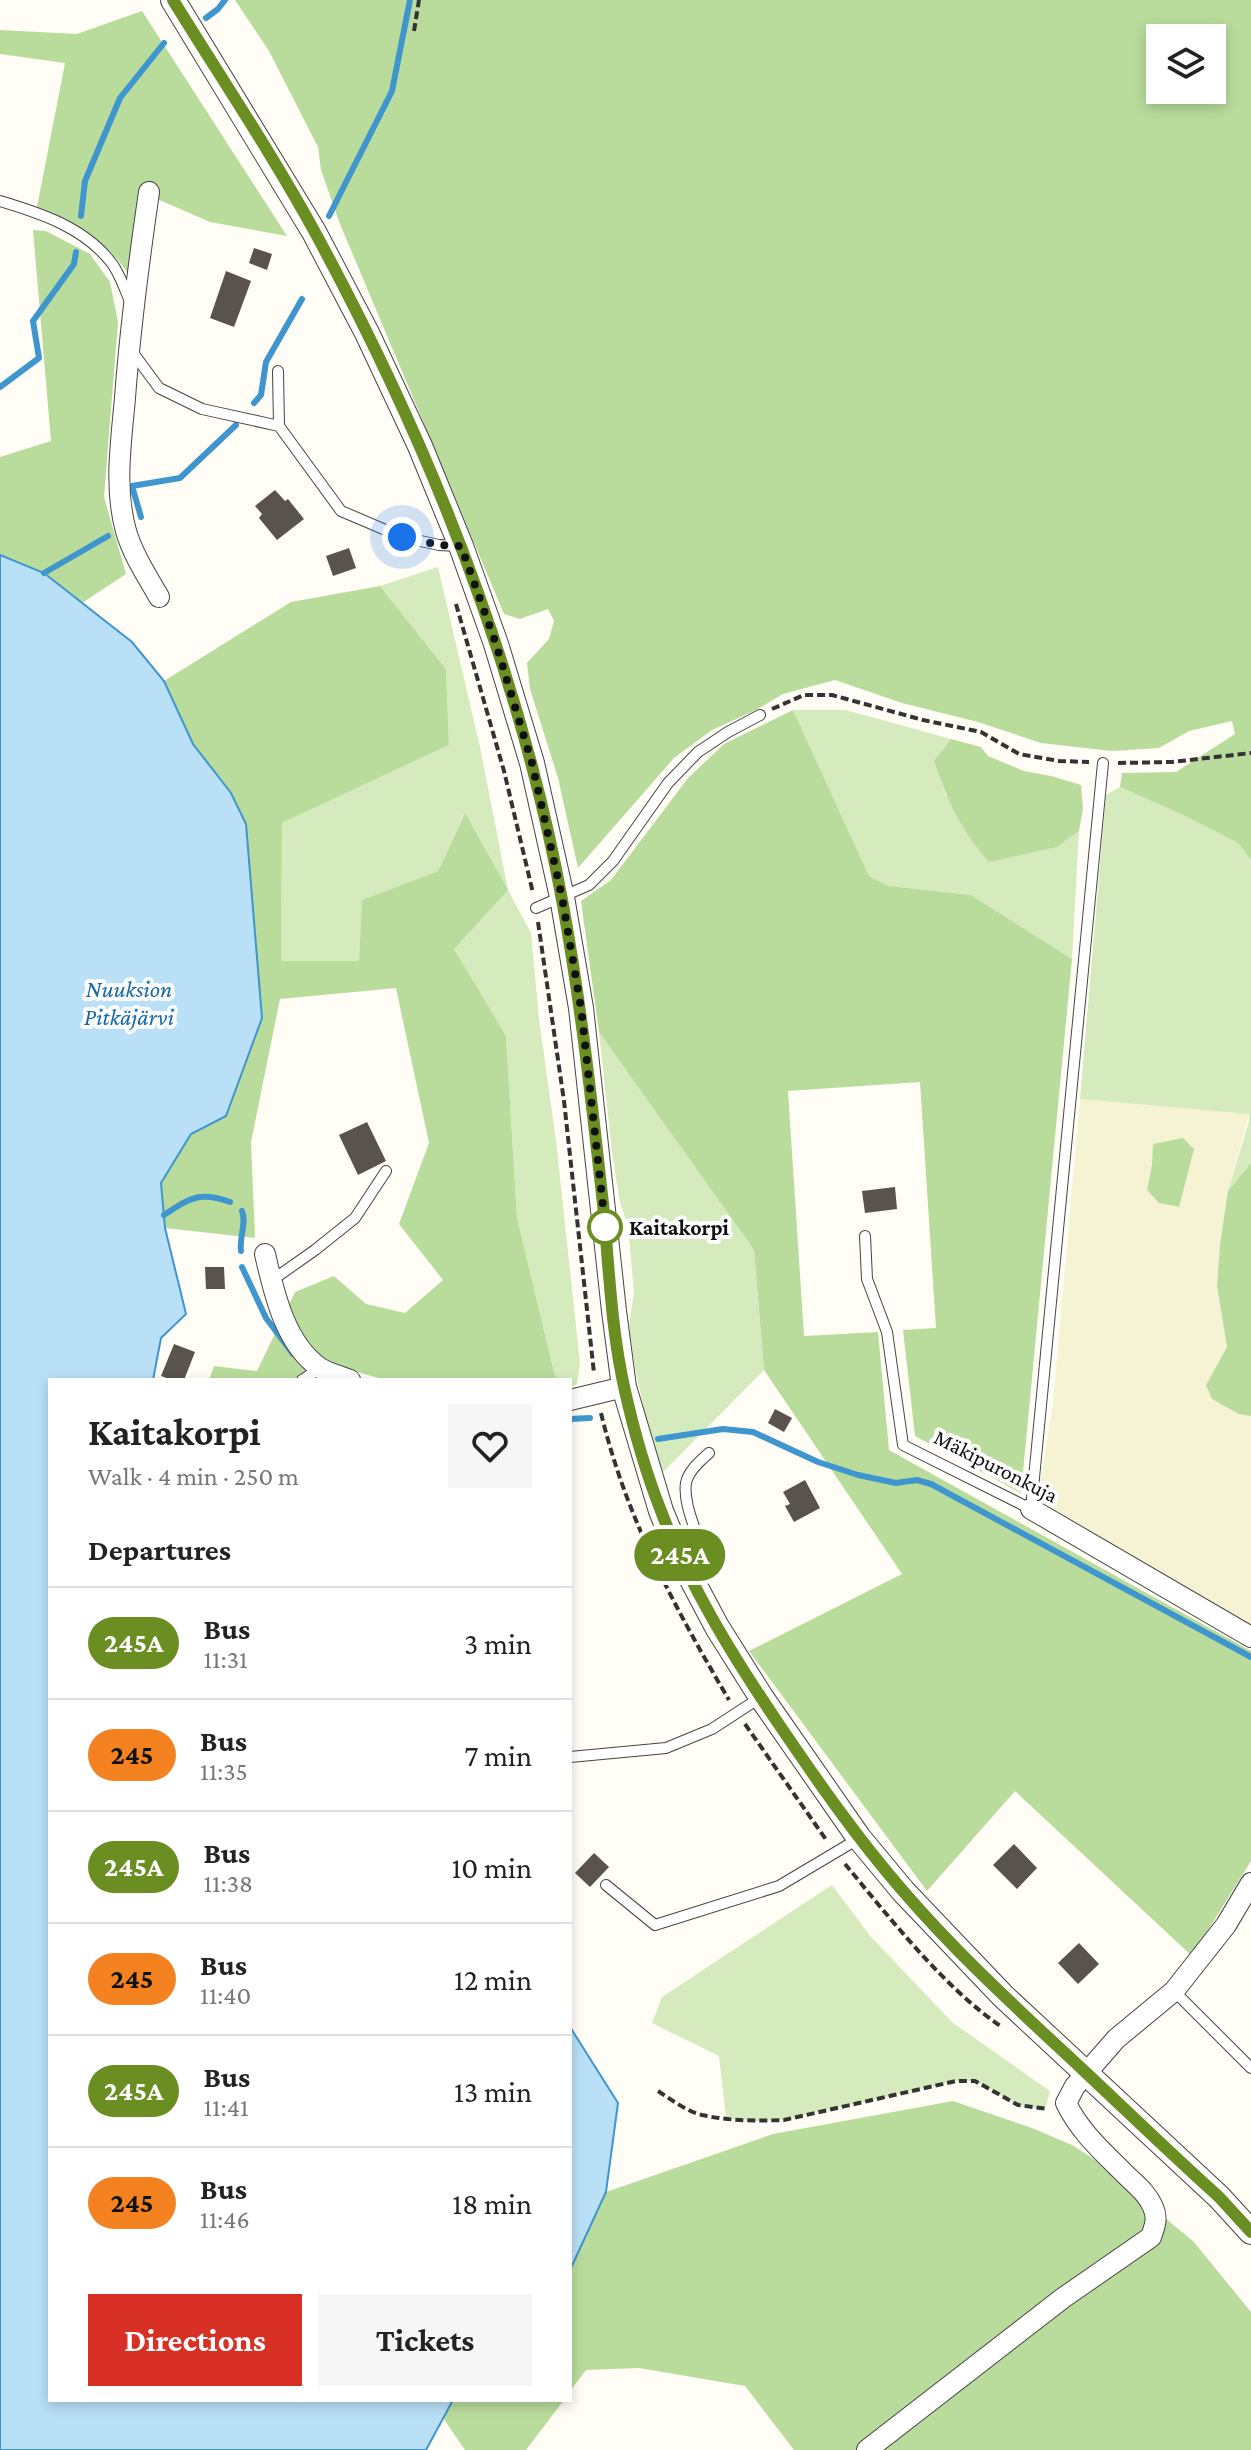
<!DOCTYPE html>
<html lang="en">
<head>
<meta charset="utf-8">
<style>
  :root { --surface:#fff; --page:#f6f6f6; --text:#222; --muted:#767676; --line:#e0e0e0; --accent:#d93025 }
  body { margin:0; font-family:"Crimson Pro",serif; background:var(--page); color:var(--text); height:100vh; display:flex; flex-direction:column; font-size:30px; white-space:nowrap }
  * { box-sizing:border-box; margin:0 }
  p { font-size:26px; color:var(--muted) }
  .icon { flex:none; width:44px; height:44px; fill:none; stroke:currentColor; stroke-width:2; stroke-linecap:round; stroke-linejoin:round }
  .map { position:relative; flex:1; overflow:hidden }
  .sheet { position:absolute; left:48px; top:1378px; width:524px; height:1024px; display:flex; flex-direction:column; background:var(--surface); border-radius:0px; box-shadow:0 4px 12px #0003 }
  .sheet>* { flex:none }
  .badge { padding:0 16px; border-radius:26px; font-size:28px; line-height:52px }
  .controls { position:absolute; left:1146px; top:24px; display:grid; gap:16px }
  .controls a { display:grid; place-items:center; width:80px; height:80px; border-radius:0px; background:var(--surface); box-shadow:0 4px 12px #0003; font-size:40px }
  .you { position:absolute; width:40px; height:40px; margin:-20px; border:6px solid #fff; border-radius:50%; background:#1a73e8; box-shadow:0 0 0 12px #1a73e833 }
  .map>.badge { position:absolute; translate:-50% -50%; box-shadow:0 0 0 4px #fff }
  h2 { padding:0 40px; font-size:30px; line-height:72px }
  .round { display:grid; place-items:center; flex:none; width:84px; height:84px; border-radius:0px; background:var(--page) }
  .head { display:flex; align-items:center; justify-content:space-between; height:136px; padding:0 40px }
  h1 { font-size:38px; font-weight:700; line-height:60px }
  .cta { display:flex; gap:16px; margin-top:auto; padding:16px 40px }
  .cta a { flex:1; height:92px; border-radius:0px; background:var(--accent); color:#fff; font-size:32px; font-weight:700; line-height:92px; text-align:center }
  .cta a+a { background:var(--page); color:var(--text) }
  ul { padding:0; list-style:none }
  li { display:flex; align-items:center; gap:24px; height:112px; padding:0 40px; border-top:2px solid var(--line) }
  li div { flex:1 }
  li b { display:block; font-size:30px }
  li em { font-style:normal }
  li .badge { min-width:88px; font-weight:700; text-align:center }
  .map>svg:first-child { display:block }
  .farmland { fill:#f6f3d4; fill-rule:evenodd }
  .green { fill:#d5ebbd }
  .forest { fill:#b9dc9c; fill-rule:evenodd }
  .water { fill:#b9e0f7; stroke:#3f96cf; stroke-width:2 }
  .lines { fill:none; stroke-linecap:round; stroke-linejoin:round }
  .stream { stroke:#3f96cf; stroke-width:6 }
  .building { fill:#5a524d }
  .service-casing { stroke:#444; stroke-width:12 }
  .minor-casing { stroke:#444; stroke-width:22 }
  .tertiary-casing { stroke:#444; stroke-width:26 }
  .path { stroke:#333; stroke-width:4; stroke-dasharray:8 4; stroke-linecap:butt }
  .service { stroke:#fff; stroke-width:10 }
  .minor { stroke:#fff; stroke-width:20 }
  .tertiary { stroke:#fff; stroke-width:24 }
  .line-casing { stroke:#fff; stroke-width:18 }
  .line { stroke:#6b8e23; stroke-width:12 }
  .walk { stroke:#111; stroke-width:8; stroke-dasharray:0 14.4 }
  .stop-dot { fill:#fff; stroke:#6b8e23; stroke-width:4 }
  .labels { text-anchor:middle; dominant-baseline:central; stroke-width:8; stroke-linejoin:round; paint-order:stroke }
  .stop-label { font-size:22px; font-weight:bold; fill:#111; stroke:#fff; text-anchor:start }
  .street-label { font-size:22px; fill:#111; stroke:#fff }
  .water-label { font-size:24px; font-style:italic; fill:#1768a6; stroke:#fff }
</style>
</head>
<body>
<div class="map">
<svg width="1251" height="2450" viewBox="0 0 1251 2450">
  <rect width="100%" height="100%" fill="#fffdf5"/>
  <path class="farmland" d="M1080,1099l169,15 -21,77 -8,54 -3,41 10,61 -21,38 33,29 12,2v214l-209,-123 -1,-27 12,-78zM1153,1145l26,62h-1l-19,-4 -12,-13 5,-25z"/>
  <g class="green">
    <path d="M438,567l42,180 28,143 23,43 8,86 17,122 24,222 -3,21 -7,3v-7h-14l-39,-162 -11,-182 -52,-87 10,-135 -26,57 -75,29 -4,61 -78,1 1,-139 167,-78 -3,-76 -66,-83z"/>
    <path d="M793,710h53l105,29 -17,22 12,35 111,51 22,-16 -7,128 -101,-64 -82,-9 -20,-10z"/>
    <path d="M1120,787l61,27 57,29 13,17v303l-23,28 21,-70v-7l-169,-15 26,-304z"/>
    <path d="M599,1032l155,218 10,120 -101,102 -17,-52 -12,-59 -5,-36 5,-32 -6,-67 -8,-23 -8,-51z"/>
    <path d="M832,1885l39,52 82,86 97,68 -5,19 -27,-5 -43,-24h-19l-172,39 -27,1 -31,-3 -7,-62 -67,-33 10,-26z"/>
  </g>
  <g class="forest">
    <path d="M235,0h1016v860l-13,-17 -57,-29 -61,-27 2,-14 54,-1 59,-38 -3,-13 -43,10 -30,17 -47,3 -71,-8 -63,-21 -76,-19 -67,-23 -52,14 -27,16 -44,20 -38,28 -96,110 -20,-90 -28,-89 -3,-26 22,-24 5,-18 -6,-12 -28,10 -16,-5 -164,-390 -19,-54 -3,-23 -49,-96zM1160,38h52v52h-52z"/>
    <path d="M142,11l145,225 -77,-14 -69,-30 -10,86c-25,-40 -53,-50 -94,-71l28,-144 -65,-9v-24l77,4z"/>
    <path d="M33,230l13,1 44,23 20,28 8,40 -14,175 22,77 -44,29 -38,-30 -44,-18v-98l51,-16z"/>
    <path d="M380,586l66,83 3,76 -167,78 -1,138h78l3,-61 76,-29 27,-58 43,77 -54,59 52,87 11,182 39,162h-169l-30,-8 -33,-14 -22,22h-93l5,-14 43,5 38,-79 39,-16 32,28 39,9 38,-33 -44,-56 30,-81 -33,-155 -116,11 -29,143 4,96 -90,-10 -4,-45 30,-49 35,-18 23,-240 -3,-52 -15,-31 -38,-49 -29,-63 127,-79z"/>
    <path d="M793,710l76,166 20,10 82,9 101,64 -51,534 -106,-57 -12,-106 33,-2 -16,-246 -132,9 16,245 74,-4 11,118 362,201v210l-59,95 -177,-165 -88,100 -178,-240 153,-77 -138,-204 -10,-120 -155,-218 -18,-131 30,-21 77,-102 36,-34z"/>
    <path d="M951,739l30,8 7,9 36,15 27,5 30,9 2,24 -4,22 -22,16 -68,15c-27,-30 -43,-64 -55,-101z"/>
    <path d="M1183,1138l11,11 -15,58 -20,-4 -12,-13 5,-25 1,-21z"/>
    <path d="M1251,1163v253l-12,-2 -27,-15 -6,-14 21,-38 -10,-61 3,-42 8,-53z"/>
    <path d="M953,2101l79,27 40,17 73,47 10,18 38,31 58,71v138h-457l-49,-64 -106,-18 -53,2 -16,21v-121l36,-78 167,-58z"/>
    <path d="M453,2400h111l-38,50h-61l-22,-32z"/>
  </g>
  <g class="water">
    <path d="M0,555l44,18 88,69 32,39 29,63 38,49 15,31 16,194 -36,98 -35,18 -30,49 4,45 21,86 -25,24 -8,42h-103v1020h403l-27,50h-426z"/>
    <path d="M570,2027l48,76 -12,89 -36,78z"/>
  </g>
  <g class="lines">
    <g class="stream">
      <path d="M206,18l12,-9 7,-9"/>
      <path d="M81,216l4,-35 35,-83 44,-55"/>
      <path d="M329,216l63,-125 18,-91"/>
      <path d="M0,387l39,-29 -6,-37 41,-57 2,-12"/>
      <path d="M254,403l7,-8 5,-33 36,-63"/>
      <path d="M141,517l-9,-31 48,-8 56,-53"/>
      <path d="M44,573l64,-37"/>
      <path d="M164,1215c26,-17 35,-24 66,-13"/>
      <path d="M241,1251c-2,-13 6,-30 1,-40"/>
      <path d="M242,1267l24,51 27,36"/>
      <path d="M570,1419l20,-1"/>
      <path d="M658,1439l65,-10 30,3 65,30 40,13 38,8 21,-3 14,4 320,173"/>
    </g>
  </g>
  <g class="building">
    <path d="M254,248l18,6 -5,16 -18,-7z"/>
    <path d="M226,271l25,10 -17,46 -24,-9z"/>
    <path d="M275,490l10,11 3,-2 16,20 -27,21 -18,-22 3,-4 -7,-8z"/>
    <path d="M349,548l7,20 -23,8 -7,-20z"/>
    <path d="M367,1122l19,39 -28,14 -19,-40z"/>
    <path d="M895,1187l2,22 -32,4 -3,-22z"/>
    <path d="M205,1267h19l1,22h-19z"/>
    <path d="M174,1344l21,8 -11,28h-12l-11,-4z"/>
    <path d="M775,1409l17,9 -8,14 -16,-9z"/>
    <path d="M805,1480l15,28 -26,14 -9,-16 5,-2 -7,-12z"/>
    <path d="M1014,1844l23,24 -20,21 -24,-24z"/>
    <path d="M594,1853l15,14 -19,20 -15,-14z"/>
    <path d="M1079,1943l20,21 -21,20 -20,-21z"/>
  </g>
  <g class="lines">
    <defs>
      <g id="service">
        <path d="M0,201c40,12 83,26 110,60 9,10 14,27 20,40"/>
        <path d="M131,350l28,38 43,21 77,17 62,85 61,26 37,8 20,1"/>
        <path d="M278,371l1,55"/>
        <path d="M536,908l53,-23 24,-24 55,-78 30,-31 30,-20 32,-17"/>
        <path d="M865,1236l2,43 20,53 16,113 128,64 72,-746"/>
        <path d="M271,1281l44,-31 40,-32 31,-47"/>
        <path d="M302,1380l19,-12"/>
        <path d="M683,1558l17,-13c-5,-18 -17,-43 -14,-62 2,-12 15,-23 23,-30"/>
        <path d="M570,1757l96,-9 46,-19 49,-32"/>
        <path d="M606,1885l49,40 124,-39 79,-47"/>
        <path d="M1174,1991l77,77"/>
      </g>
      <g id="minor">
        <path d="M149,192c-10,69 -19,137 -24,206 -4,45 -11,90 1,133 7,24 21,45 33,66"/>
        <path d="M265,1254c9,39 20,90 55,114 8,5 21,8 30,12"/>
        <path d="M570,1400l54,-13"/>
        <path d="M1031,1509l220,128"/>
        <path d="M867,2450l196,-152 88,-61c4,-11 7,-19 2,-30 -6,-14 -17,-22 -28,-33 -22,-22 -45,-42 -59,-71l9,-17 41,-47 58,-48 52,-66 25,-42"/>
      </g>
      <path id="tertiary" d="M173,0l141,232 53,101 53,113 41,100 35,98 36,119 30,134 19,111 33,303 10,76 37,124 20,48 36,68 44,70 98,141 44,53 100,105 216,201 32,35"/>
    </defs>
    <use href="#service" class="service-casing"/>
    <use href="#minor" class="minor-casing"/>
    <use href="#tertiary" class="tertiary-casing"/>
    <g class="path">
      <path d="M414,31l5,-31"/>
      <path d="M456,604l48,167 29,122"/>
      <path d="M772,709l32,-14h28l91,25 58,12 38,22 40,7 30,1"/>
      <path d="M1118,763l54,-1 79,-9"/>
      <path d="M538,922l26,179 30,272"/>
      <path d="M601,1413c25,105 74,195 128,287"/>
      <path d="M745,1724l82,117"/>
      <path d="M845,1864c44,53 100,125 157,163"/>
      <path d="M658,2091c14,9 28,20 44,24 27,6 55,6 82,5l172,-39h19l43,24 30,4"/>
    </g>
    <use href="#service" class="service"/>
    <use href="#minor" class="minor"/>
    <use href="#tertiary" class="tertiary"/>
  </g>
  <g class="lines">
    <defs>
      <path id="line" d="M173,0c48,78 100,155 144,236 113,209 203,434 246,669 18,99 29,199 40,299 6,62 8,126 22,187 9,40 21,82 36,120 28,74 71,144 115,209 40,59 80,117 127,171 55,64 117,120 178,177 46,43 91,87 138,129l32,35"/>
    </defs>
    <use href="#line" class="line-casing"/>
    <use href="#line" class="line"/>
    <path class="walk" d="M402,537l37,8 22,1 35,98 36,119 30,134 19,111 25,225 -1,-6"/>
  </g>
  <circle class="stop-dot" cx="605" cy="1227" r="16"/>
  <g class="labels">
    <g class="stop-label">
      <text x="629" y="1227">Kaitakorpi</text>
    </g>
    <g class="street-label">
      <text transform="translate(996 1466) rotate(27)">Mäkipuronkuja</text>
    </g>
    <g class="water-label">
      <text x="129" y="988">Nuuksion<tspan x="129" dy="28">Pitkäjärvi</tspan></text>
    </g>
  </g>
</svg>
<div class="controls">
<a><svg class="icon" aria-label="layers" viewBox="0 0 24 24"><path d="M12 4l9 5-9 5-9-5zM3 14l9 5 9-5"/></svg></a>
</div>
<div class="you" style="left:402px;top:537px"></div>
<b class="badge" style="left:680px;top:1555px;background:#6b8e23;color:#fff">245A</b>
<section class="sheet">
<div class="head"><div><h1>Kaitakorpi</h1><p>Walk · 4 min · 250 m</p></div><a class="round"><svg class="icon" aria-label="heart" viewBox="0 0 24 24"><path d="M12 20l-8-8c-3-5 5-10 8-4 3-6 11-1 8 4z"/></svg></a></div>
<h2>Departures</h2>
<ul>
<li><span class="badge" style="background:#6b8e23;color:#fff">245A</span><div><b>Bus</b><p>11:31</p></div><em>3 min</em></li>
<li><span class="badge" style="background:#f58220;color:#111">245</span><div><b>Bus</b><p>11:35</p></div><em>7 min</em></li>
<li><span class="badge" style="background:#6b8e23;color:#fff">245A</span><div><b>Bus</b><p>11:38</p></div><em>10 min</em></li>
<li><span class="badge" style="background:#f58220;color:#111">245</span><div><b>Bus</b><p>11:40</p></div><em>12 min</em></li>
<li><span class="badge" style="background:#6b8e23;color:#fff">245A</span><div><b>Bus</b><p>11:41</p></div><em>13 min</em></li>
<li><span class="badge" style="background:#f58220;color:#111">245</span><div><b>Bus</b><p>11:46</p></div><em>18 min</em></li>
</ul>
<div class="cta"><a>Directions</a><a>Tickets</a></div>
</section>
</div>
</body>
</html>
